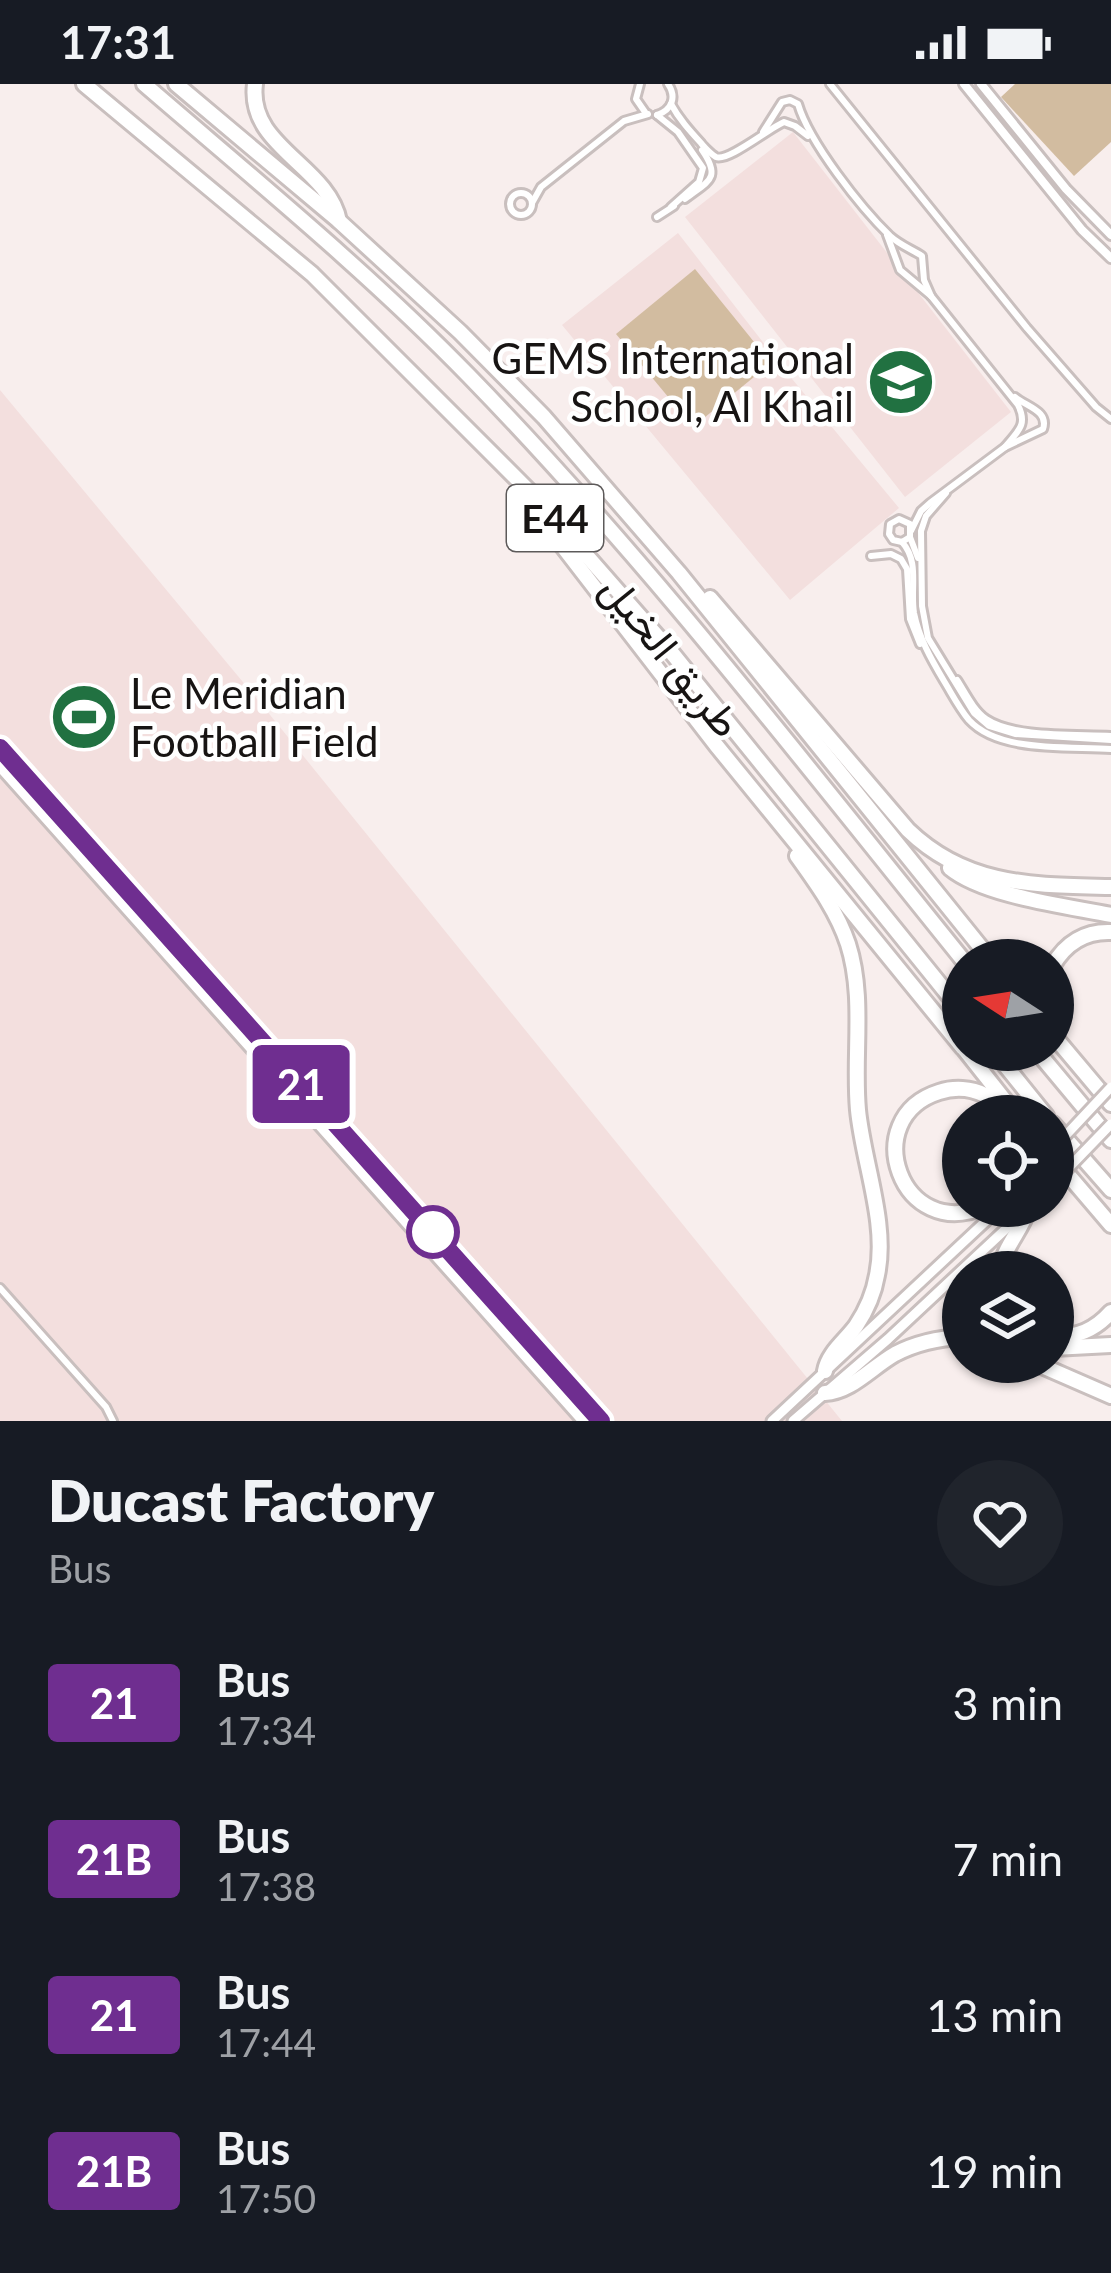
<!DOCTYPE html>
<html lang="en">
<head>
<meta charset="utf-8">
<style>
  :root { --surface:#171b24; --page:#20242c; --text:#f1f3f6; --muted:#9ea1a6 }
  body { margin:0; font-family:Lato,Vazirmatn,sans-serif; background:var(--page); color:var(--text); height:100vh; display:flex; flex-direction:column; font-size:45px; white-space:nowrap }
  * { box-sizing:border-box; margin:0 }
  p { font-size:39px; color:var(--muted) }
  .icon { flex:none; width:66px; height:66px; fill:none; stroke:currentColor; stroke-width:2; stroke-linecap:round; stroke-linejoin:round }
  .map { position:relative; height:1337px; overflow:hidden }
  .drawer { display:flex; flex-direction:column; background:var(--surface); flex:1 }
  .drawer>* { flex:none }
  .badge { padding:0 24px; border-radius:9px; font-size:42px; line-height:78px }
  .needle { width:78px; rotate:282deg }
  .buttons { position:absolute; left:942px; top:855px; display:grid; gap:24px }
  .buttons a { display:grid; place-items:center; width:132px; height:132px; border-radius:50%; background:var(--surface); box-shadow:0 3px 9px #0004; font-size:60px }
  .map>.badge { position:absolute; translate:-50% -50%; box-shadow:0 0 0 6px #fff }
  .round { display:grid; place-items:center; flex:none; width:126px; height:126px; border-radius:63px; background:var(--page) }
  .summary { display:flex; align-items:center; justify-content:space-between; height:204px; padding:0 48px }
  h1 { font-size:57px; font-weight:800; line-height:90px }
  ul { padding:0; list-style:none }
  li { display:flex; align-items:center; gap:36px; height:156px; padding:0 48px }
  li div { flex:1 }
  li b { display:block; font-size:45px }
  li em { font-style:normal }
  li .badge { min-width:132px; font-weight:700; text-align:center }
  .status { display:flex; justify-content:space-between; align-items:center; height:84px; padding:0 60px; background:var(--surface); direction:ltr }
  .status svg { height:33px; fill:currentColor }
  .map>svg:first-child { display:block }
  .built { fill:#f3dfde }
  .green { fill:#d2bca0 }
  .lines { fill:none; stroke-linecap:round; stroke-linejoin:round }
  .minor-casing { stroke:#c9bfbe; stroke-width:12 }
  .tertiary-casing { stroke:#c9bfbe; stroke-width:14 }
  .secondary-casing { stroke:#c9bfbe; stroke-width:15 }
  .motorway-casing { stroke:#c9bfbe; stroke-width:20 }
  .minor { stroke:#fff; stroke-width:6 }
  .tertiary { stroke:#fff; stroke-width:8 }
  .secondary { stroke:#fff; stroke-width:9 }
  .motorway { stroke:#fff; stroke-width:14 }
  .secondary-bridge-casing { stroke:#c9bfbe; stroke-width:15; stroke-linecap:butt }
  .secondary-bridge { stroke:#fff; stroke-width:9 }
  .line-casing { stroke:#fff; stroke-width:27 }
  .line { stroke:#6f2e90; stroke-width:18 }
  .stop-dot { fill:#fff; stroke:#6f2e90; stroke-width:6 }
  .labels { text-anchor:middle; dominant-baseline:central; stroke-width:9; stroke-linejoin:round; paint-order:stroke }
  .shield { fill:#fff; stroke:#5d5a5a; stroke-width:3 }
  .shield-label { font-size:39px; font-weight:bold; fill:#171413 }
  .poi-label { font-size:42px; fill:#171413; stroke:#fff; text-anchor:end }
  .street-label { font-size:42px; fill:#171413; stroke:#fff }
</style>
</head>
<body>
<div class="status"><b>17:31</b><svg viewBox="0 0 49 12"><path d="M0 12V9h3v3zM5 12V6h3v6zM10 12V3h3v9zM15 12V0h3v12zM26 1h20v11H26zM47 4h2v5h-2z"/></svg></div>
<div class="map">
<svg width="1111" height="1337" viewBox="0 0 1111 1337">
  <rect width="100%" height="100%" fill="#f8eeed"/>
  <g class="built">
    <path d="M793,48l218,280 -106,85 -220,-280z"/>
    <path d="M678,149l105,135 116,140 -109,92 -228,-275z"/>
    <path d="M0,306l262,315 580,716h-842z"/>
  </g>
  <g class="green">
    <path d="M1015,0h96v58l-37,34 -73,-79z"/>
    <path d="M695,185l76,94 -78,64 -77,-93z"/>
    <path d="M97,605l15,18 -42,37 -13,-16z"/>
  </g>
  <g class="lines">
    <defs>
      <g id="minor">
        <path d="M640,0l-4,15 9,13"/>
        <path d="M830,0l197,244 69,79 15,12"/>
        <path d="M671,20c8,15 19,27 30,39 2,3 11,12 15,14 12,5 52,-28 68,-35l11,4 13,10"/>
        <path d="M657,31l21,17 25,36 -4,14 -28,25"/>
        <path d="M657,31c15,-5 20,-18 11,-31"/>
        <path d="M763,48l19,-30 8,-2 8,4c11,38 63,104 92,132 10,9 21,13 32,20l2,24 7,16"/>
        <circle cx="521" cy="120" r="11"/>
        <path d="M685,115c23,-18 37,-20 17,-49"/>
        <path d="M532,119l9,-16 83,-66 24,-7"/>
        <path d="M657,133l17,-11"/>
        <path d="M887,151l13,35 31,26 87,109c10,20 0,26 -13,42"/>
        <path d="M946,409l-20,23 -5,15 1,75 6,32 46,75 15,13 26,8 96,6"/>
        <path d="M911,447l10,-20 9,-8 75,-56 38,-18c6,-18 -16,-22 -28,-32"/>
        <path d="M910,453l-8,5 -9,-2 -4,-6 1,-10 9,-5 11,5v13l8,21"/>
        <path d="M902,458c18,20 8,46 12,71 5,25 17,46 30,68 8,13 15,27 25,39 30,33 100,26 142,29"/>
        <path d="M871,472l20,-2 10,5 6,10 3,50 10,25"/>
        <path d="M957,596c8,12 16,30 29,39 28,19 91,15 125,17"/>
        <path d="M0,1204l106,119 7,14"/>
      </g>
      <g id="tertiary">
        <path d="M964,0l118,146 29,28"/>
        <path d="M981,0l85,105 45,46"/>
        <path d="M0,664l601,673"/>
        <path d="M0,684l582,653"/>
      </g>
      <g id="secondary">
        <path d="M772,1337l230,-215"/>
        <path d="M793,1337l95,-82 137,-128"/>
      </g>
      <g id="motorway">
        <path d="M84,0l228,190 226,226 134,153 291,360"/>
        <path d="M144,0c110,95 224,188 325,292 178,183 334,386 494,584"/>
        <path d="M176,0l163,137 121,111 84,85 135,156 312,387"/>
        <path d="M255,0c-8,63 73,81 84,137"/>
        <path d="M539,421l8,21 169,219 247,303"/>
        <path d="M710,514l198,232c59,57 126,55 203,57"/>
        <path d="M797,772c20,28 40,55 51,88 17,53 5,111 10,166 5,52 30,114 19,165 -3,18 -11,36 -21,51 -11,15 -28,27 -31,45"/>
        <path d="M950,784c34,28 117,38 161,47"/>
        <path d="M1053,881c13,-22 32,-34 58,-33"/>
        <path d="M1053,951l58,69"/>
        <path d="M965,966l45,57"/>
        <path d="M993,966l53,66"/>
        <path d="M1036,966l75,90"/>
        <path d="M1053,1040l58,66"/>
        <path d="M1053,1073l58,68"/>
        <path d="M985,1122c-84,38 -128,-88 -46,-114 15,-5 32,-4 46,3 11,5 21,14 31,21"/>
        <path d="M1000,1188c3,-25 21,-40 28,-63"/>
        <path d="M1053,1252c24,2 42,-6 58,-24"/>
        <path d="M1053,1264l58,-3"/>
        <path d="M1033,1278l78,34"/>
        <path d="M825,1309c26,-1 47,-26 70,-39 21,-11 44,-16 68,-17"/>
      </g>
    </defs>
    <use href="#minor" class="minor-casing"/>
    <use href="#tertiary" class="tertiary-casing"/>
    <use href="#secondary" class="secondary-casing"/>
    <use href="#motorway" class="motorway-casing"/>
    <use href="#minor" class="minor"/>
    <use href="#tertiary" class="tertiary"/>
    <use href="#secondary" class="secondary"/>
    <use href="#motorway" class="motorway"/>
    <defs>
      <g id="secondary-bridge">
        <path d="M1053,1065l58,-62"/>
        <path d="M1053,1100l58,-60"/>
      </g>
    </defs>
    <use href="#secondary-bridge" class="secondary-bridge-casing"/>
    <use href="#secondary-bridge" class="secondary-bridge"/>
  </g>
  <g class="lines">
    <defs>
      <path id="line" d="M0,664l601,673"/>
    </defs>
    <use href="#line" class="line-casing"/>
    <use href="#line" class="line"/>
  </g>
  <defs>
    <symbol id="school-disc" viewBox="-11 -11 22 22"><circle r="9.5" fill="#217141" stroke="#fff"/><path d="M0-5L7-2L0 1L-7-2ZM-4 1L0 2.5L4 1V4Q0 6-4 4Z" fill="#fff"/></symbol>
    <symbol id="stadium-disc" viewBox="-11 -11 22 22"><circle r="9.5" fill="#217141" stroke="#fff"/><path d="M0-5a6.5 5 0 1 0 0 10a6.5 5 0 1 0 0-10ZM-3.5-1.8h7v3.6h-7Z" fill="#fff"/></symbol>
  </defs>
  <g fill-rule="evenodd">
    <use href="#school-disc" x="863" y="260" width="76" height="76"/>
    <use href="#stadium-disc" x="46" y="595" width="76" height="76"/>
  </g>
  <circle class="stop-dot" cx="433" cy="1148" r="24"/>
  <g class="labels">
    <rect class="shield" x="507" y="401" width="96" height="66" rx="9"/>
    <g class="shield-label">
      <text x="555" y="434">E44</text>
    </g>
    <g class="poi-label">
      <text x="854" y="274">GEMS International<tspan x="854" dy="48">School, Al Khail</tspan></text>
      <text x="130" y="609" text-anchor="start">Le Meridian<tspan x="130" dy="48">Football Field</tspan></text>
    </g>
    <g class="street-label">
      <text transform="translate(672 571) rotate(51)">طريق الخيل</text>
    </g>
  </g>
</svg>
<div class="buttons">
<a><svg class="needle" viewBox="-14 -14 28 28"><path d="M0-13l5 13h-10z" fill="#e53935"/><path d="M0 13l5-13h-10z" fill="#9ea1a6"/></svg></a>
<a><svg class="icon" aria-label="locate" viewBox="0 0 24 24"><circle cx="12" cy="12" r="6"/><path d="M12 2v4M12 18v4M2 12h4M18 12h4"/></svg></a>
<a><svg class="icon" aria-label="layers" viewBox="0 0 24 24"><path d="M12 4l9 5-9 5-9-5zM3 14l9 5 9-5"/></svg></a>
</div>
<b class="badge" style="left:301px;top:1000px;background:#6f2e90;color:#fff">21</b>
</div>
<section class="drawer">
<div class="summary"><div><h1>Ducast Factory</h1><p>Bus</p></div><a class="round"><svg class="icon" aria-label="heart" viewBox="0 0 24 24"><path d="M12 20l-8-8c-3-5 5-10 8-4 3-6 11-1 8 4z"/></svg></a></div>
<ul>
<li><span class="badge" style="background:#6f2e90;color:#fff">21</span><div><b>Bus</b><p>17:34</p></div><em>3 min</em></li>
<li><span class="badge" style="background:#6f2e90;color:#fff">21B</span><div><b>Bus</b><p>17:38</p></div><em>7 min</em></li>
<li><span class="badge" style="background:#6f2e90;color:#fff">21</span><div><b>Bus</b><p>17:44</p></div><em>13 min</em></li>
<li><span class="badge" style="background:#6f2e90;color:#fff">21B</span><div><b>Bus</b><p>17:50</p></div><em>19 min</em></li>
</ul>
</section>
</body>
</html>
